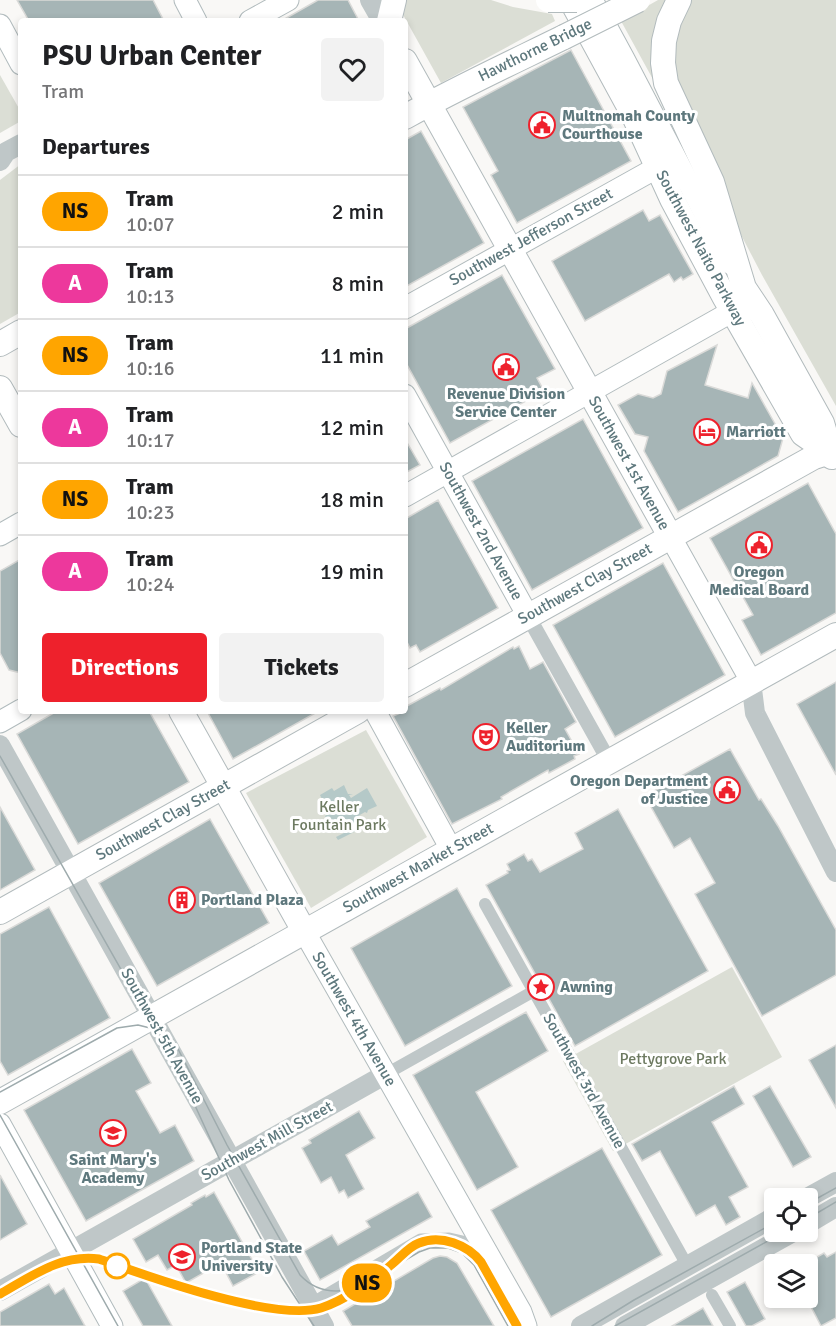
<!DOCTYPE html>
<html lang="en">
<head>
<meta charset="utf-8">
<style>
  :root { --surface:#fff; --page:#f2f2f2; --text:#202124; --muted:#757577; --line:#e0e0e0; --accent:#ee212c }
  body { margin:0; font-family:Signika,sans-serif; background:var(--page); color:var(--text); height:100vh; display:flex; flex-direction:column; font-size:22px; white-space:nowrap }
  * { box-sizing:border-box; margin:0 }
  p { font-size:20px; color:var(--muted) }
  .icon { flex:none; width:33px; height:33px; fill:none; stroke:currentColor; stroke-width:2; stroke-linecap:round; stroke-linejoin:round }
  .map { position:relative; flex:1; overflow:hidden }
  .sheet { position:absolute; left:18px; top:18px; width:390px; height:696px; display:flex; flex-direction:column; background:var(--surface); border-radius:6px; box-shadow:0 3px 9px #0003 }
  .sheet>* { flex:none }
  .badge { padding:0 12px; border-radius:20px; font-size:21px; line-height:39px }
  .buttons { position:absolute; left:764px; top:1188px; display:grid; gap:12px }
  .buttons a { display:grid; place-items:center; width:54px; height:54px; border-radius:6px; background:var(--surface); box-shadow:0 3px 9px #0003; font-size:30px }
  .map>.badge { position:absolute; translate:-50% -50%; box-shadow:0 0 0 3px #fff }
  h2 { padding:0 24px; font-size:22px; line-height:54px }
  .round { display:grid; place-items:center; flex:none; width:63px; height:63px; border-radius:6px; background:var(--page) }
  .headline { display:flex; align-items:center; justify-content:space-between; height:102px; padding:0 24px }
  h1 { font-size:28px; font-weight:700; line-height:45px }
  .action { display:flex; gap:12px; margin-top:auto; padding:12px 24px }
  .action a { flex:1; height:69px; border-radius:6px; background:var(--accent); color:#fff; font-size:24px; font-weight:700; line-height:69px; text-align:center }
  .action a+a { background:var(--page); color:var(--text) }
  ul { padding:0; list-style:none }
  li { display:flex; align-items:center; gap:18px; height:72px; padding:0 24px; border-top:2px solid var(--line) }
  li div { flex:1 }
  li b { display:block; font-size:22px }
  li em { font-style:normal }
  li .badge { min-width:66px; font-weight:700; text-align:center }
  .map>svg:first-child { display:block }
  .green { fill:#dbded5 }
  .water { fill:#b5c9c8 }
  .building { fill:#a6b5b6; stroke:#dadad8; stroke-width:1.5 }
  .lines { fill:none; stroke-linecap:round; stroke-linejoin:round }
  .secondary-casing { stroke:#b1bbbd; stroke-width:23 }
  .primary-casing { stroke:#b2bbbd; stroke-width:26 }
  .pedestrian { stroke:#bfc7c8; stroke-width:12 }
  .minor { stroke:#bfc7c8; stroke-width:15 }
  .tertiary { stroke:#bfc7c8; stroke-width:20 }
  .secondary { stroke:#fff; stroke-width:21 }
  .primary { stroke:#fff; stroke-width:24 }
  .tram { stroke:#9eabad; stroke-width:1.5 }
  .primary-bridge-casing { stroke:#b2bbbd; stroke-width:26; stroke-linecap:butt }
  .primary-bridge { stroke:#fff; stroke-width:24 }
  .line-casing { stroke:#fff; stroke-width:14 }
  .line { stroke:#ffa500; stroke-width:9 }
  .stop-dot { fill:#fff; stroke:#ffa500; stroke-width:3 }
  .labels { text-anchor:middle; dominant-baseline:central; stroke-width:6; stroke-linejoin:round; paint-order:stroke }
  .street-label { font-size:16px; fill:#5e787d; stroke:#fff }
  .poi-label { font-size:16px; font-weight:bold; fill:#5e787d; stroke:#fff; text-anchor:start }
  .park-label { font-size:16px; fill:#6d7a61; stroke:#fff }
</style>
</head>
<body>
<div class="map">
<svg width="836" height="1326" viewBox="0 0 836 1326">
  <rect width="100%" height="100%" fill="#f9f8f6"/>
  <g class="green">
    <path d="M403,0h88l22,7 39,7 3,7 -114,62 -40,-72z"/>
    <path d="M658,0h178v406l-74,-131 -35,-67 -60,-103 -46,-84z"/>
    <path d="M0,75l21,37v9l-21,12z"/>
    <path d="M21,164v148l-21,12v-144z"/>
    <path d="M366,730l61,107 -116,71 -65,-115z"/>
    <path d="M732,967l50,90 -169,94 -50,-90z"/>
  </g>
  <path class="water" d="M344,785l4,9h5l-4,1 2,3 16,-10 10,18 -9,4 -1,3 -2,-1 -7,4 6,11 -26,13 -2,-3 16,-8 -3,-6 -22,10 -2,-4 5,-3 -5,-10 10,-6 -5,-7 -5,2 -5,-10 12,-7 2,3z"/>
  <g class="building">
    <path d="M17,0h136l11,21h-135z"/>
    <path d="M318,0h30l11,21h-78z"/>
    <path d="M571,50l60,111 -114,62 -26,-48 7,-4 -35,-64z"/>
    <path d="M421,131l63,112 -79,44v-147z"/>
    <path d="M643,210l6,11 11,-6 33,59 -10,6 -2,-3 -7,5 -5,-8 -84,47 -33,-60z"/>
    <path d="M502,275l53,94 -18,9 7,13 -94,52 -45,-82v-32z"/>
    <path d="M717,345l-12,40 43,13 4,-15 31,55 -5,18 -100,56 -34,-61 4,-14 -13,-3 -17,-29 20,-11 15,4 8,-4 6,-23z"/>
    <path d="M583,419l60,109 -111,62 -60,-109z"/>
    <path d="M405,439l15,26 -15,8z"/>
    <path d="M808,483l28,51v79l-75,42 -19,-35 11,-5 -43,-77z"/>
    <path d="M438,500l60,108 -78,44 -4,-7 -6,3 -5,-10v-119z"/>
    <path d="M21,559v114l-12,-3 -9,-17v-82z"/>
    <path d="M663,563l62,112 -110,62 -62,-112z"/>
    <path d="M519,646l11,23 13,-7 33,60 -11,7 14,25 -5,2 1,3 -26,14 -1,-3 -47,27 1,2 -50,25 -59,-108 12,-5v-4l35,-19 1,2 72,-43 1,2z"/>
    <path d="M836,682v93l-39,-71z"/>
    <path d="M57,711h92l40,71 -111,62 -61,-110z"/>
    <path d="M207,711h112l-86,48z"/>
    <path d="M730,749l29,51 2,-1 17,27 58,104v45l-74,41 -67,-122 20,-11 -25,-45 -16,10 -29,-52z"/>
    <path d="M0,807l35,63 -35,20z"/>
    <path d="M618,809l90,162 -133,75 -89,-161 22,-12 -1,-2 3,-1 -3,-6 17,-10 4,7 4,-2 8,13 43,-23 -8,-16z"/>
    <path d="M210,819l59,104 -112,63 -58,-103z"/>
    <path d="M457,888l55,98 -107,60 -54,-98z"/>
    <path d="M49,907l61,111 -102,57 -8,-14v-127z"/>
    <path d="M526,1012l22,39 -72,41 42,75 -41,23 -64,-115z"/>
    <path d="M836,1045v63l-27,-48z"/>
    <path d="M132,1049l19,34 -15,8 24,42 15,-8 19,36 -108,60 -62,-111z"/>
    <path d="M734,1086l10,18 -32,18 36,65 -19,10 11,20 -14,8 -11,-20 -19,11 -36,-65 -18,10 -10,-17z"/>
    <path d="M770,1086l41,71 -18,10 -40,-71z"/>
    <path d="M359,1111l16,27 -29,17 18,34 -16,9 -4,-8 -5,3 -8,-16 -10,6 -19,-35 9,-5 -2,-3z"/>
    <path d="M602,1148l60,107 -111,62 -60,-107z"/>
    <path d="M0,1175l27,49 -27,16z"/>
    <path d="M214,1192l45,80 -26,14 -12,-23 -35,20 -10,-18 -9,5 -9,-15 -12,7 -13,-23 59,-34 -1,-2 14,-8 1,2z"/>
    <path d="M418,1192l14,25 -112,63 -16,-29 28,-16 6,10 32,-18 -4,-6z"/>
    <path d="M836,1252v66l-15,8 -14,-27v-31l5,-3 -2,-4 14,-8 3,4z"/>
    <path d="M440,1256l7,1 10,6 37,63h-142l-9,-15 90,-53z"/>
    <path d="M145,1278l5,9 22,39h-29l-20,-35z"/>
    <path d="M745,1282l20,37 -13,7h-6l-19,-34z"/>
    <path d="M49,1284l6,10 9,-6 21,38h-85v-14z"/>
    <path d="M703,1308l10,18h-41z"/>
  </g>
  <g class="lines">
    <defs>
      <g id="secondary">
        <path d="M185,0l11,21"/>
        <path d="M592,0l32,59 107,205"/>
        <path d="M250,21l38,-21"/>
        <path d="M0,25l21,39"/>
        <path d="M405,308l253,-141 15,5"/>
        <path d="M405,395l123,221"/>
        <path d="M405,496l342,-193"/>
        <path d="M0,535l21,-12"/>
        <path d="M670,536l81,145"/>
        <path d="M375,711l76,138"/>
        <path d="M0,722l21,-12"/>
        <path d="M304,931l217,381 5,14"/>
        <path d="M0,1124l112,202"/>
      </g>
      <g id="primary">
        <path d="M571,0l62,114 39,85 53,99 78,136 26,18"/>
        <path d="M679,0l-10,21 -5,20 -1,22 3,20 46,99 32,106 18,27 60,108 10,34"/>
        <path d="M389,21l5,-21"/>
        <path d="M405,61l265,475"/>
        <path d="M405,117c52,-29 106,-54 159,-80"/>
        <path d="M0,344l21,-12"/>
        <path d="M0,388l21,37"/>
        <path d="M405,685l409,-228 22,-7"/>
        <path d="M181,711l123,220"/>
        <path d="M0,912l358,-201"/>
        <path d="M0,1102l836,-467"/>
      </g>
    </defs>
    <use href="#secondary" class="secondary-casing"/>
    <use href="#primary" class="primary-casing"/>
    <g class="pedestrian">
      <path d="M485,904l198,354"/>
      <path d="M386,1074l148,-83"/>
      <path d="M712,1295l18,31"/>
    </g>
    <g class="minor">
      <path d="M528,616l81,145"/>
      <path d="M312,1305l109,-64 28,-1 35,8"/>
    </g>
    <g class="tertiary">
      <path d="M370,0l12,21"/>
      <path d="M0,161l6,-9 15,-8"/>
      <path d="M751,681l4,32 81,159"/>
      <path d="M0,745l324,581"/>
      <path d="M807,1198l29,-16"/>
      <path d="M807,1224l29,-17"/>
      <path d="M0,1291l386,-217"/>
      <path d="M581,1326l193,-109"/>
      <path d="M625,1326l168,-94"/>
    </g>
    <use href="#secondary" class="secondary"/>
    <use href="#primary" class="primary"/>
    <g class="tram">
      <path d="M0,756l182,321 47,103 53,97 32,49"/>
      <path d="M0,1092l117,-64 21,-3 16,4 22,16 51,100 73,130c14,15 32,19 52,14"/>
      <path d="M0,1115l118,211"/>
      <path d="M807,1204l29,-16"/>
      <path d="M807,1219l29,-17"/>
      <path d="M0,1294c32,-18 61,-40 99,-35 48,17 96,32 146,43 19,4 40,10 59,8 10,0 18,-3 27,-6l88,-52 11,-4h18l14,5 12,12 34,61"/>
      <path d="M592,1326l42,-26 140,-77"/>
      <path d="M615,1326l169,-94"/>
    </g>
    <defs>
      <g id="primary-bridge">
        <path d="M548,0h29"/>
        <path d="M564,37l74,-37"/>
      </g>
    </defs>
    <use href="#primary-bridge" class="primary-bridge-casing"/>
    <use href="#primary-bridge" class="primary-bridge"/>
  </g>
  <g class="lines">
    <defs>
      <path id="line" d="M0,1294c32,-18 61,-40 99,-35 48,17 175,63 222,49 22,-7 52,-27 70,-43 9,-7 17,-18 28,-22 22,-9 49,2 62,19l36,64"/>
    </defs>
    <use href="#line" class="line-casing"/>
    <use href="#line" class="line"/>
  </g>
  <defs>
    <symbol id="civic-ring" viewBox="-11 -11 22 22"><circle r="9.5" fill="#fff" stroke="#ee212c" stroke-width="1.5"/><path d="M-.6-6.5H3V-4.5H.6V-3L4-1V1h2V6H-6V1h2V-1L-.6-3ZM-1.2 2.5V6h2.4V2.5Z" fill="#ee212c"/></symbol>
    <symbol id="hotel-ring" viewBox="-11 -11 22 22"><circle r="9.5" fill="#fff" stroke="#ee212c" stroke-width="1.5"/><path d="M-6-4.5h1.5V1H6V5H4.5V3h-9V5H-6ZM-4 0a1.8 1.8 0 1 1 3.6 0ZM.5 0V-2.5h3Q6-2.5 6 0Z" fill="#ee212c"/></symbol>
    <symbol id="theatre-ring" viewBox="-11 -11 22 22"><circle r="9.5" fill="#fff" stroke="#ee212c" stroke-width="1.5"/><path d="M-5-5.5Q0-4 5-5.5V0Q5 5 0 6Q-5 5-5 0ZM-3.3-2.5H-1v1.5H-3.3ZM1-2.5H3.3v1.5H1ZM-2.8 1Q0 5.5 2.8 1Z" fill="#ee212c"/></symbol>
    <symbol id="building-ring" viewBox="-11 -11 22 22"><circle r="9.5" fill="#fff" stroke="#ee212c" stroke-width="1.5"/><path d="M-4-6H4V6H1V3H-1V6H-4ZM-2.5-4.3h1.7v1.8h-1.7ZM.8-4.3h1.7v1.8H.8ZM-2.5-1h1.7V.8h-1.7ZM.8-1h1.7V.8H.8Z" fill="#ee212c"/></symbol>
    <symbol id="sight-ring" viewBox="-11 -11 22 22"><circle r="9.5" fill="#fff" stroke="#ee212c" stroke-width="1.5"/><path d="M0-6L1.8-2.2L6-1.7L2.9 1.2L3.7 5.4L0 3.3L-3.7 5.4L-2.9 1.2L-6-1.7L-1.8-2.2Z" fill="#ee212c"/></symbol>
    <symbol id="school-ring" viewBox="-11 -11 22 22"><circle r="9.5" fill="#fff" stroke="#ee212c" stroke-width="1.5"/><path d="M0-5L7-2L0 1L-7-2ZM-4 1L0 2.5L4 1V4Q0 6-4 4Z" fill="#ee212c"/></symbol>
    <symbol id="university-ring" viewBox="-11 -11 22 22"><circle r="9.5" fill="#fff" stroke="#ee212c" stroke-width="1.5"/><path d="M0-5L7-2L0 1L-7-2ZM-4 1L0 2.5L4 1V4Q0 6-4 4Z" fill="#ee212c"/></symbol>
  </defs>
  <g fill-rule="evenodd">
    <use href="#civic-ring" x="527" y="110" width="30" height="30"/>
    <use href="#civic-ring" x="491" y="352" width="30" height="30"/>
    <use href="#hotel-ring" x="692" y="417" width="30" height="30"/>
    <use href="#civic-ring" x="744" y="530" width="30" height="30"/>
    <use href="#theatre-ring" x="471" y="722" width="30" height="30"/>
    <use href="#civic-ring" x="712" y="775" width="30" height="30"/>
    <use href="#building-ring" x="167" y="885" width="30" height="30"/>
    <use href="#sight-ring" x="526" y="972" width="30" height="30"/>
    <use href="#school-ring" x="98" y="1118" width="30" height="30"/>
    <use href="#university-ring" x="167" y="1242" width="30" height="30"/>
  </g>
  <circle class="stop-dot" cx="117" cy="1266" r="12"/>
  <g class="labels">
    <g class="street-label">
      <text transform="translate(535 50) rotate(-26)">Hawthorne Bridge</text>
      <text transform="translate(531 237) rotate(-29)">Southwest Jefferson Street</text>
      <text transform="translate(701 248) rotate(62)">Southwest Naito Parkway</text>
      <text transform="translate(629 463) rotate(61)">Southwest 1st Avenue</text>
      <text transform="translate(481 531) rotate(61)">Southwest 2nd Avenue</text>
      <text transform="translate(585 584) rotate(-29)">Southwest Clay Street</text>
      <text transform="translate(163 820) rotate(-29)">Southwest Clay Street</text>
      <text transform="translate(418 868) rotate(-29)">Southwest Market Street</text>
      <text transform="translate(354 1019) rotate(60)">Southwest 4th Avenue</text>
      <text transform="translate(162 1036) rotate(61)">Southwest 5th Avenue</text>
      <text transform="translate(584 1081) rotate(61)">Southwest 3rd Avenue</text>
      <text transform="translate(267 1141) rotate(-29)">Southwest Mill Street</text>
    </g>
    <g class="poi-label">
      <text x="562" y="116">Multnomah County<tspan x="562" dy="18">Courthouse</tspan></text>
      <text x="506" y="394" text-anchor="middle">Revenue Division<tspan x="506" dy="18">Service Center</tspan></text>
      <text x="726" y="432">Marriott</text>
      <text x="759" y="572" text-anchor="middle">Oregon<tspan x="759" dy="18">Medical Board</tspan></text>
      <text x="506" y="728">Keller<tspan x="506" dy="18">Auditorium</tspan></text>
      <text x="708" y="781" text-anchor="end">Oregon Department<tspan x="708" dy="18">of Justice</tspan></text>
      <text x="201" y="900">Portland Plaza</text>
      <text x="560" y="987">Awning</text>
      <text x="113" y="1160" text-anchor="middle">Saint Mary's<tspan x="113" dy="18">Academy</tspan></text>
      <text x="201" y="1248">Portland State<tspan x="201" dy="18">University</tspan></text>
    </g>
    <g class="park-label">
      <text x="339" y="807">Keller<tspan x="339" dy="18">Fountain Park</tspan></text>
      <text x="673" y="1059">Pettygrove Park</text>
    </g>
  </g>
</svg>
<div class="buttons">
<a><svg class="icon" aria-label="locate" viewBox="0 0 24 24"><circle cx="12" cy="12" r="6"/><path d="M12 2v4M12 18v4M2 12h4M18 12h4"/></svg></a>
<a><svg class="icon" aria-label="layers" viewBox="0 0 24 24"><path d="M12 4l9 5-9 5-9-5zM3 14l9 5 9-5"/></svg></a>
</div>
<b class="badge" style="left:367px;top:1283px;background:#ffa500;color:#111">NS</b>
<section class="sheet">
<div class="headline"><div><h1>PSU Urban Center</h1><p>Tram</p></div><a class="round"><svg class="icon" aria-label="heart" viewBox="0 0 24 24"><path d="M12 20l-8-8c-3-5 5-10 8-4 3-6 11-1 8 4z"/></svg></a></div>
<h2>Departures</h2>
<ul>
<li><span class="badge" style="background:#ffa500;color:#111">NS</span><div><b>Tram</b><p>10:07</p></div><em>2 min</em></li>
<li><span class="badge" style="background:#ed389c;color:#fff">A</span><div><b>Tram</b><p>10:13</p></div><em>8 min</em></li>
<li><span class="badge" style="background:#ffa500;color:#111">NS</span><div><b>Tram</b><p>10:16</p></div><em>11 min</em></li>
<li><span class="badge" style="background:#ed389c;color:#fff">A</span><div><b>Tram</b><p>10:17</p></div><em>12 min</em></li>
<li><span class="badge" style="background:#ffa500;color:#111">NS</span><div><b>Tram</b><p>10:23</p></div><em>18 min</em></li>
<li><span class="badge" style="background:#ed389c;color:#fff">A</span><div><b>Tram</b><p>10:24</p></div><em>19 min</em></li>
</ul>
<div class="action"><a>Directions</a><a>Tickets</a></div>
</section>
</div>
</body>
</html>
